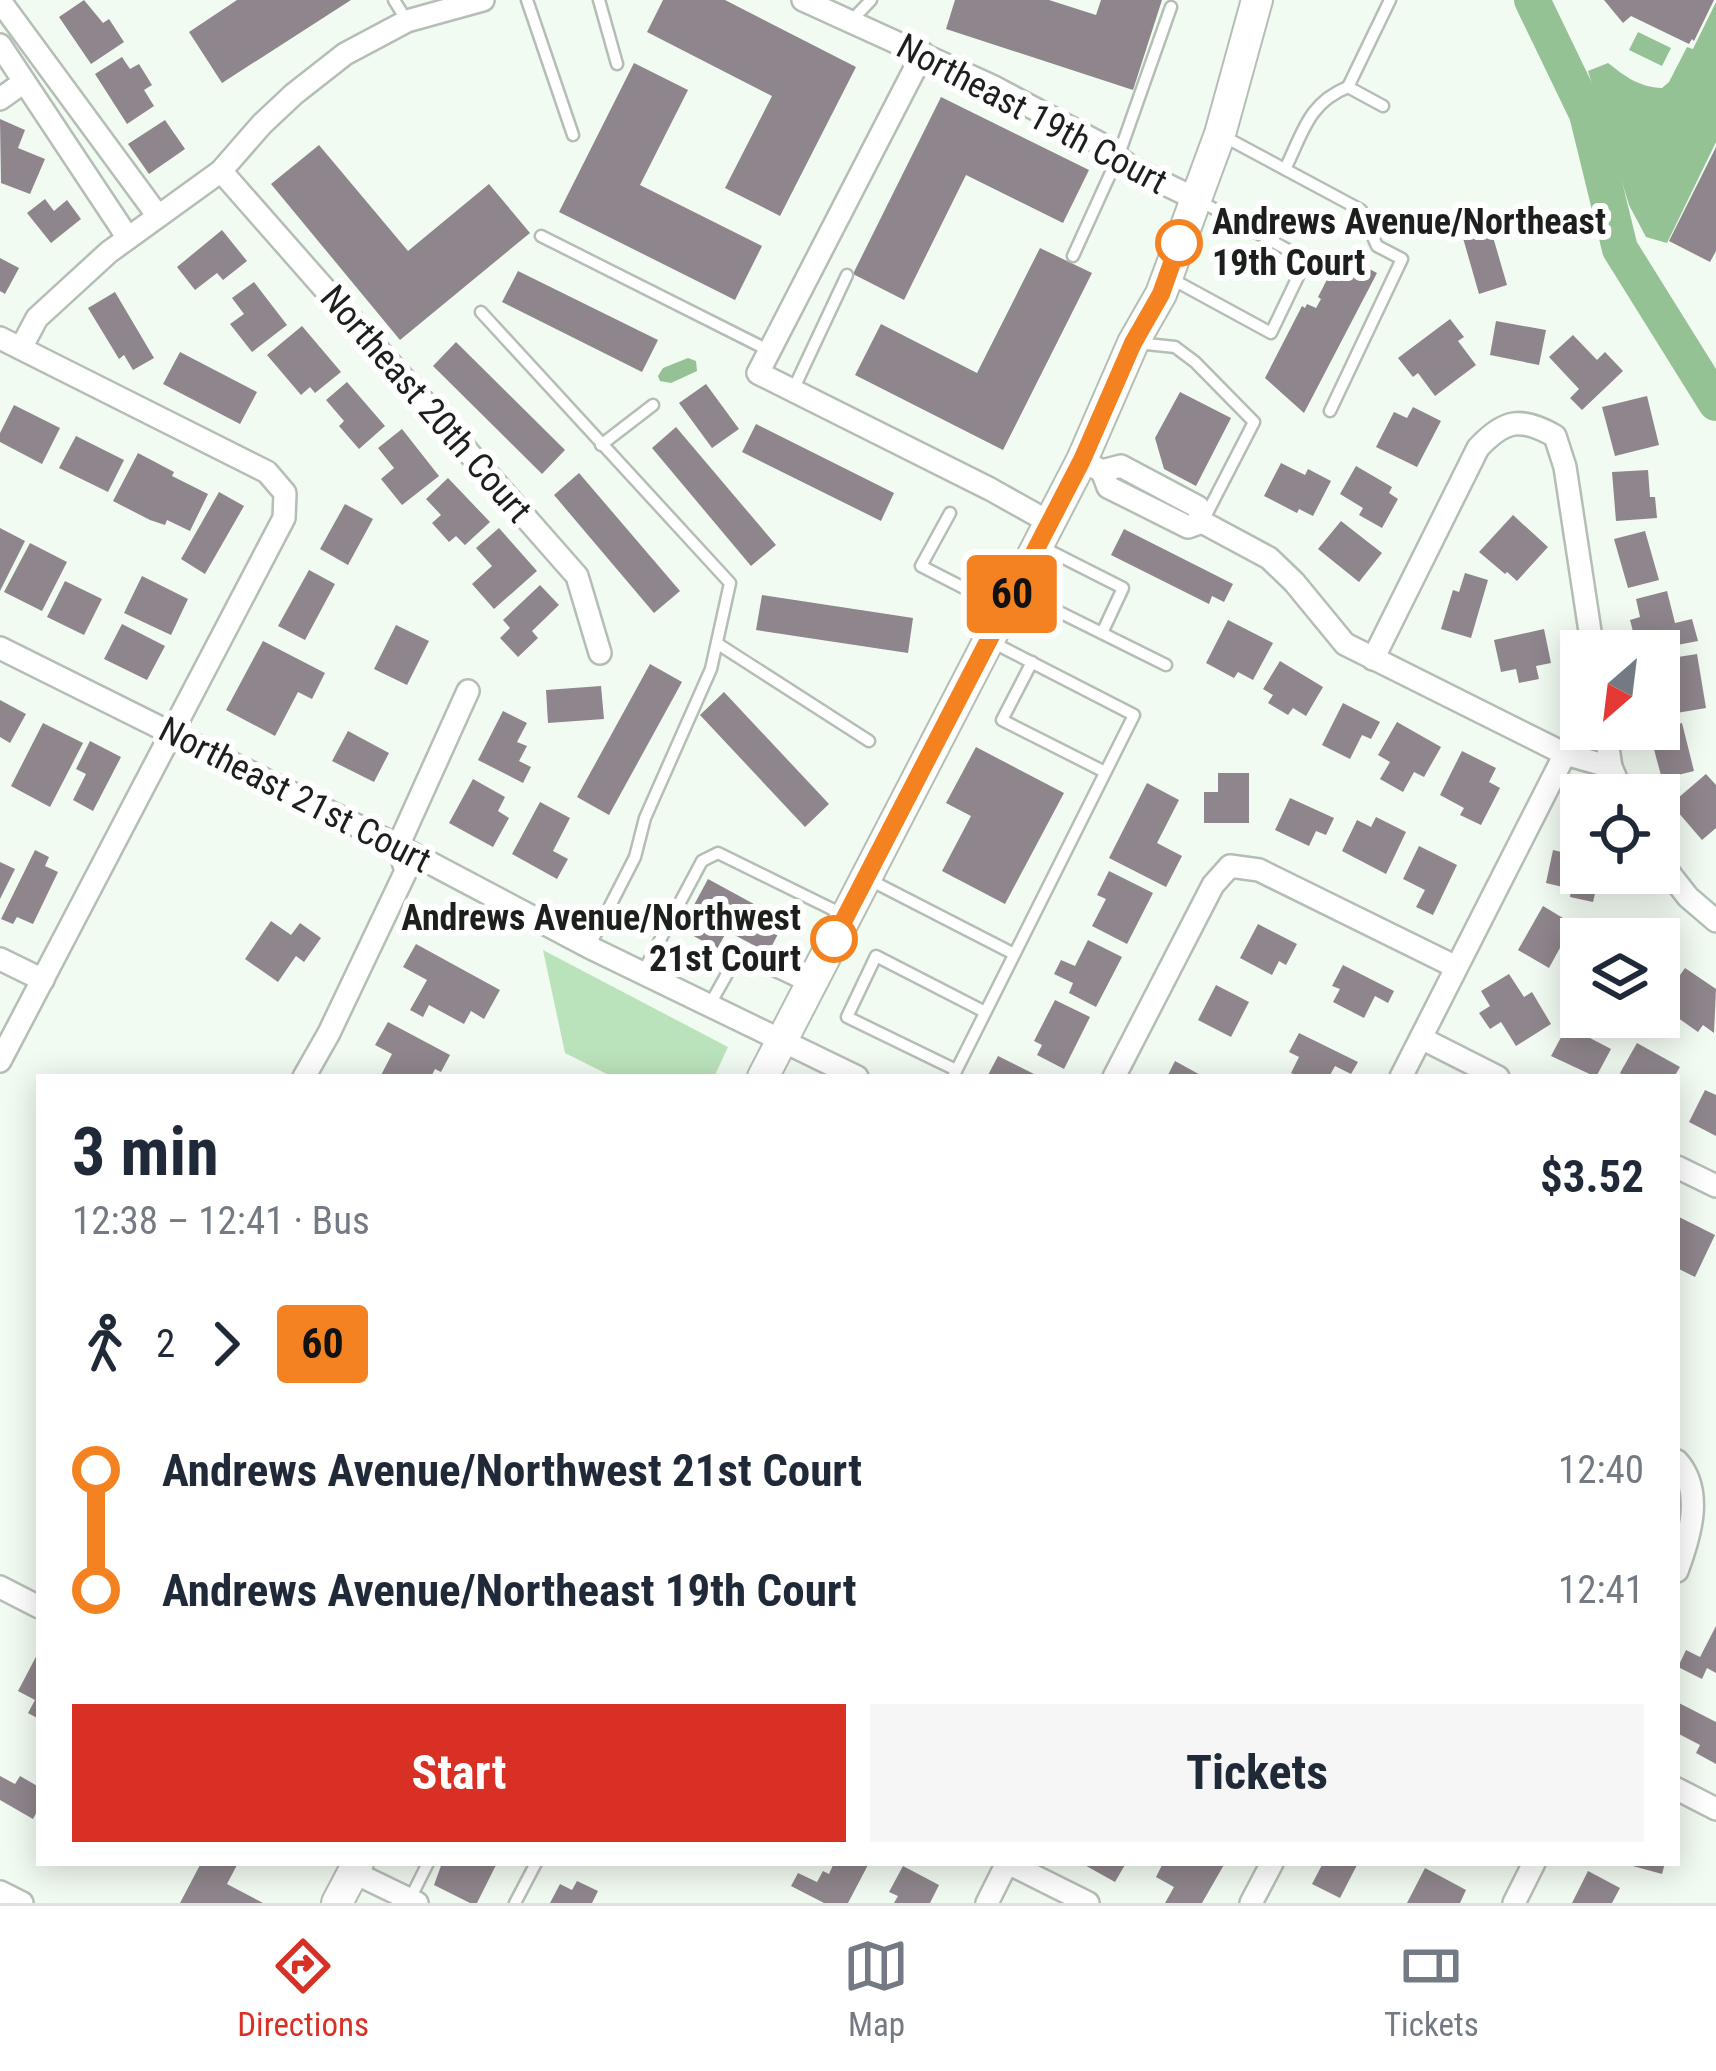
<!DOCTYPE html>
<html lang="en">
<head>
<meta charset="utf-8">
<style>
  :root { --surface:#fff; --page:#f6f6f7; --text:#1f2937; --muted:#747a83; --line:#e0e1e3; --accent:#d93025 }
  body { margin:0; font-family:"Roboto Condensed",sans-serif; background:var(--page); color:var(--text); height:100vh; display:flex; flex-direction:column; font-size:45px; white-space:nowrap }
  * { box-sizing:border-box; margin:0 }
  p { font-size:39px; color:var(--muted) }
  .icon { flex:none; width:66px; height:66px; fill:none; stroke:currentColor; stroke-width:2; stroke-linecap:round; stroke-linejoin:round }
  .map { position:relative; flex:1; overflow:hidden }
  .sheet { position:absolute; left:36px; top:1074px; width:1644px; height:792px; display:flex; flex-direction:column; background:var(--surface); border-radius:0px; box-shadow:0 6px 30px #0003 }
  .sheet>* { flex:none }
  .badge { padding:0 24px; border-radius:9px; font-size:42px; line-height:78px }
  .needle { width:78px; rotate:208deg }
  .controls { position:absolute; left:1560px; top:630px; display:grid; gap:24px }
  .controls a { display:grid; place-items:center; width:120px; height:120px; border-radius:0px; background:var(--surface); box-shadow:0 6px 30px #0003; font-size:60px }
  .map>.badge { position:absolute; translate:-50% -50%; box-shadow:0 0 0 6px #fff }
  .legs { display:flex; align-items:center; gap:18px; height:132px; padding:0 36px; font-size:39px }
  .legs p { margin-inline-start:auto }
  .overview { display:flex; align-items:center; justify-content:space-between; height:204px; padding:0 36px }
  h1 { font-size:66px; font-weight:700; line-height:90px }
  .cta { display:flex; gap:24px; margin-top:auto; padding:24px 36px }
  .cta a { flex:1; height:138px; border-radius:0px; background:var(--accent); color:#fff; font-size:48px; font-weight:700; line-height:138px; text-align:center }
  .cta a+a { background:var(--page); color:var(--text) }
  ul { padding:0 36px; list-style:none }
  li { display:flex; align-items:center; gap:42px; height:120px; font-size:45px }
  li i { display:grid; place-items:center; width:18px; height:100%; margin:0 15px; background:currentColor }
  li i::after { content:''; width:30px; height:30px; margin:-15px; border:9px solid; border-radius:50%; background:var(--surface) }
  li p { margin-inline-start:auto }
  li:first-child i { background:linear-gradient(#0000 50%,currentColor 0) }
  li:last-child i { background:linear-gradient(currentColor 50%,#0000 0) }
  .dock { display:flex; justify-content:space-around; align-items:center; height:168px; border-top:3px solid var(--line); background:var(--surface); font-size:33px; color:var(--muted) }
  .dock a { display:grid; justify-items:center; gap:6px }
  .dock .selected { color:var(--accent) }
  .map>svg:first-child { display:block }
  .green { fill:#bbe3bb }
  .water { fill:#94c294 }
  .lines { fill:none; stroke-linecap:round; stroke-linejoin:round }
  .river { stroke:#94c294; stroke-width:36 }
  .building { fill:#8f858c }
  .lane-casing { stroke:#b5beb5; stroke-width:15 }
  .street-casing { stroke:#b5beb5; stroke-width:26 }
  .secondary-casing { stroke:#b5beb5; stroke-width:34 }
  .lane { stroke:#fff; stroke-width:10 }
  .street { stroke:#fff; stroke-width:21 }
  .secondary { stroke:#fff; stroke-width:30 }
  .line-1-casing { stroke:#fff; stroke-width:27 }
  .line-1 { stroke:#f58220; stroke-width:18 }
  .stop-1-dot { fill:#fff; stroke:#f58220; stroke-width:6 }
  .labels { text-anchor:middle; dominant-baseline:central; stroke-width:12; stroke-linejoin:round; paint-order:stroke }
  .street-label { font-size:36px; fill:#1c1f1c; stroke:#fff }
  .stop-label { font-size:36px; font-weight:bold; fill:#1c1f1c; stroke:#fff; text-anchor:start }
</style>
</head>
<body>
<div class="map">
<svg width="1716" height="1903" viewBox="0 0 1716 1903">
  <rect width="100%" height="100%" fill="#f2fbf1"/>
  <path class="green" d="M543,950l185,97 -14,30h-101l-48,-24z"/>
  <g class="water">
    <path d="M1716,2v140l-49,101 -21,-6 -17,-32 -41,-134 20,-8c18,14 31,24 54,25l7,-6 18,-35 6,2z"/>
    <path d="M1638,32l33,16 -9,18 -33,-16z"/>
    <path d="M688,358l8,3 1,10 -26,12 -11,-2 -2,-5 5,-8z"/>
  </g>
  <g class="lines">
    <path class="river" d="M1532,0l55,114 33,135 96,154"/>
  </g>
  <g class="building">
    <path d="M84,0l19,23 6,-4 15,23 -33,22 -32,-47z"/>
    <path d="M237,0h114l-129,83 -33,-51z"/>
    <path d="M663,0h62l131,67 -76,149 -55,-28 47,-92 -125,-64z"/>
    <path d="M955,0h94l47,15 5,-15h61l-29,90 -187,-61z"/>
    <path d="M1604,0h110l-20,41 -2,-2 -3,5 -58,-28 -8,7z"/>
    <path d="M122,57l8,12 9,-5 13,21 -8,5 10,16 -27,18 -32,-50z"/>
    <path d="M634,63l54,27 -48,95 122,61 -27,54 -176,-88z"/>
    <path d="M941,97l148,73 -26,53 -97,-48 -62,125 -51,-26z"/>
    <path d="M0,119l25,11 -7,18 27,11 -15,35 -29,-11z"/>
    <path d="M165,120l20,29 -36,25 -21,-30z"/>
    <path d="M319,145l89,106 81,-67 41,49 -130,107 -129,-156z"/>
    <path d="M1716,147v104l-6,11 -41,-21z"/>
    <path d="M45,199l9,12 13,-11 14,19 -30,24 -24,-30z"/>
    <path d="M222,230l25,31 -24,19 -6,-7 -22,17 -18,-23z"/>
    <path d="M1491,230l16,55 -28,9 -16,-56z"/>
    <path d="M1040,248l52,25 -89,177 -148,-75 26,-51 96,49z"/>
    <path d="M1345,256l32,17 -73,140 -39,-35 37,-72 3,2 2,-4 9,4 5,-9 -3,-2 18,-35 4,3z"/>
    <path d="M0,258l19,10 -14,26 -5,-3z"/>
    <path d="M518,271l140,69 -16,32 -140,-70z"/>
    <path d="M254,282l33,43 -35,27 -22,-28 14,-10 -12,-16z"/>
    <path d="M115,292l39,66 -21,12 -9,-15 -5,4 -31,-51z"/>
    <path d="M1450,319l14,18 -6,4 18,24 -41,31 -17,-23 -5,4 -15,-19z"/>
    <path d="M1496,321l50,9 -7,35 -49,-10z"/>
    <path d="M302,326l39,46 -26,21 -5,-6 -9,8 -34,-40z"/>
    <path d="M1573,335l24,25 8,-8 18,19 -41,39 -12,-12 9,-9 -30,-32z"/>
    <path d="M456,342l109,108 -23,24 -109,-108z"/>
    <path d="M180,352l77,40 -17,32 -77,-40z"/>
    <path d="M347,382l38,44 -26,23 -20,-23 5,-5 -18,-21z"/>
    <path d="M706,384l33,45 -27,19 -33,-45z"/>
    <path d="M1180,392l51,26 -35,68 -32,-17 -9,-31z"/>
    <path d="M1647,396l12,49 -44,11 -13,-49z"/>
    <path d="M14,405l46,23 -18,36 -42,-22v-9z"/>
    <path d="M1413,407l28,14 -24,46 -41,-20 18,-35 13,6z"/>
    <path d="M756,424l138,69 -13,28 -139,-69z"/>
    <path d="M676,427l100,118 -25,21 -99,-118z"/>
    <path d="M402,429l37,47 -37,29 -21,-26 13,-11 -16,-20z"/>
    <path d="M76,436l48,24 -16,32 -49,-24z"/>
    <path d="M138,453l36,19 -2,4 36,18 -18,37 -23,-11 -2,5 -15,-5 -37,-19z"/>
    <path d="M1281,463l24,12 3,-6 23,12 -18,35 -14,-7 -2,4 -33,-17z"/>
    <path d="M1356,466l36,21 -3,6 9,6 -16,29 -23,-13 4,-7 -23,-14z"/>
    <path d="M1648,470l2,27h5l2,21 -41,3 -4,-49z"/>
    <path d="M579,473l101,118 -26,22 -100,-118z"/>
    <path d="M448,478l42,44 -25,23 -9,-9 -7,6 -17,-19 9,-8 -15,-16z"/>
    <path d="M219,492l25,14 -39,68 -24,-15z"/>
    <path d="M345,504l28,15 -25,46 -28,-16z"/>
    <path d="M1513,515l35,32 -31,34 -10,-9 -2,2 -26,-22z"/>
    <path d="M1341,521l41,32 -23,29 -41,-33z"/>
    <path d="M0,528l25,13 -25,50z"/>
    <path d="M499,528l38,43 -43,38 -22,-25 20,-18 -16,-18z"/>
    <path d="M1124,529l109,55 -9,18 -12,-6 -3,8 -98,-49z"/>
    <path d="M1645,531l14,49 -31,8 -14,-49z"/>
    <path d="M30,543l37,19 -25,49 -38,-19z"/>
    <path d="M309,570l26,14 -30,56 -27,-14z"/>
    <path d="M1465,573l23,7 -17,58 -30,-9 12,-39 6,2z"/>
    <path d="M142,576l46,23 -17,36 -47,-22z"/>
    <path d="M65,581l37,18 -18,36 -37,-18z"/>
    <path d="M540,585l19,20 -27,26 6,7 -20,19 -18,-19 10,-10 -7,-8z"/>
    <path d="M1667,591l8,32 17,-4 6,22 -52,10 -3,-14 -8,2 -5,-19 10,-3 -4,-18z"/>
    <path d="M762,595l151,23 -5,35 -152,-23z"/>
    <path d="M1228,620l45,23 -20,37 -15,-8 -4,6 -28,-15z"/>
    <path d="M122,624l43,22 -18,34 -43,-21z"/>
    <path d="M396,625l33,16 -22,44 -33,-16z"/>
    <path d="M1544,629l7,34 -15,3 3,13 -20,4 -3,-14 -15,3 -7,-32z"/>
    <path d="M263,641l62,32 -13,26 -14,-7 -23,44 -49,-26z"/>
    <path d="M1697,654l9,54 -47,8v-56z"/>
    <path d="M1280,661l43,26 -17,29 -13,-8 -5,7 -20,-12 5,-8 -10,-6z"/>
    <path d="M650,664l32,18 -73,133 -32,-18z"/>
    <path d="M601,686l3,33 -56,4 -2,-33z"/>
    <path d="M724,692l105,112 -24,23 -105,-112z"/>
    <path d="M0,700l26,14 -16,29 -10,-6z"/>
    <path d="M1343,703l37,19 -9,17 -9,-4 -12,24 -28,-14z"/>
    <path d="M503,711l24,12 -10,19 10,4 -8,15 12,6 -8,16 -45,-23z"/>
    <path d="M1397,722l44,25 -17,30 -10,-5 -11,20 -23,-13 10,-17 -12,-7z"/>
    <path d="M43,723l40,20 -33,64 -39,-21z"/>
    <path d="M1682,723l12,48 -32,8 -13,-48z"/>
    <path d="M348,731l41,22 -15,29 -42,-21z"/>
    <path d="M90,741l31,16 -28,54 -20,-11 13,-26 -10,-5z"/>
    <path d="M976,747l88,46 -59,111 -63,-33 29,-55 -25,-13z"/>
    <path d="M1462,751l34,17 -7,14 11,6 -19,37 -21,-10 4,-7 -24,-13z"/>
    <path d="M1218,773h31v50h-45v-31h14z"/>
    <path d="M1706,774l10,11v43l-14,12 -31,-36z"/>
    <path d="M473,779l32,18 -7,14 11,7 -16,29 -44,-24z"/>
    <path d="M1147,783l32,17 -22,43 25,13 -16,31 -57,-29z"/>
    <path d="M1290,798l44,20 -8,17 -10,-4 -7,15 -34,-16z"/>
    <path d="M540,802l30,16 -17,33 15,8 -11,20 -45,-25z"/>
    <path d="M1376,817l30,15 -20,42 -44,-23 15,-31 14,7z"/>
    <path d="M1573,842l8,2v29h19l-7,29 -23,-5 1,-8 -25,-6 7,-33 17,4z"/>
    <path d="M1419,846l38,19 -24,50 -17,-8 9,-17 -22,-11z"/>
    <path d="M35,850l14,7 -4,9 13,6 -25,52 -16,-7 -4,7 -12,-5z"/>
    <path d="M0,862l15,7 -15,30z"/>
    <path d="M1109,871l44,22 -26,51 -35,-18 14,-27 -9,-4z"/>
    <path d="M708,879l77,42 -17,32 -41,-22 -10,18 -36,-20z"/>
    <path d="M1543,906l30,18 -24,44 -31,-18z"/>
    <path d="M271,921l20,14 9,-12 21,15 -17,24 -8,-6 -18,26 -33,-23z"/>
    <path d="M1622,921l22,18h-37z"/>
    <path d="M1258,924l39,20 -11,21 -7,-4 -7,14 -32,-17z"/>
    <path d="M1088,940l34,17 -26,50 -27,-14 4,-10 -19,-9 7,-14 14,6z"/>
    <path d="M416,944l84,46 -16,29 -13,-8 -7,13 -35,-19 -6,12 -13,-7 17,-30 -24,-13z"/>
    <path d="M1343,965l51,26 -6,12 -13,-7 -11,22 -31,-16 7,-13 -8,-3z"/>
    <path d="M1685,968l31,21 -2,44 -11,-8 -5,7 -27,-19 7,-10 -12,-8z"/>
    <path d="M1509,974l15,23 8,-5 19,32 -35,22 -15,-24 -11,7 -11,-16 11,-7 -9,-15z"/>
    <path d="M1216,985l33,17 -18,35 -33,-17z"/>
    <path d="M1055,1000l35,17 -26,52 -27,-14 5,-10 -8,-4z"/>
    <path d="M388,1022l62,33 -9,17 -6,-3 -4,8h-51l12,-23 -17,-9z"/>
    <path d="M1567,1026l44,23 -15,28 -45,-21z"/>
    <path d="M1299,1033l59,29 -7,12 -16,-8 -6,11h-29l-9,-4 8,-16 -10,-5z"/>
    <path d="M1637,1043l43,24 -6,10h-48l-6,-4z"/>
    <path d="M998,1056l42,21h-53z"/>
    <path d="M1175,1061l29,16h-37z"/>
    <path d="M1705,1090l11,5v41l-27,-14z"/>
    <path d="M1677,1216l38,19 -20,42 -18,-9z"/>
    <path d="M1716,1626v47l-9,-5 -5,11 -24,-12 8,-17 14,7z"/>
    <path d="M39,1651v68l-11,-6 7,-13 -17,-9z"/>
    <path d="M1677,1702l39,20v42l-20,-11 4,-8 -23,-12z"/>
    <path d="M0,1776l15,8 5,-8 19,11v21l-6,11 -33,-19z"/>
    <path d="M201,1863h37l-11,21 36,19h-83z"/>
    <path d="M442,1863h55l-20,40h-7l-36,-18z"/>
    <path d="M834,1863h35l-21,40h-24l-33,-17 7,-13 19,9 6,-11 6,3z"/>
    <path d="M1081,1863h45l-11,19z"/>
    <path d="M1163,1863h62l-23,40h-37l9,-16 -18,-10z"/>
    <path d="M1323,1863h35l-18,35 -28,-14z"/>
    <path d="M1622,1863h43l-3,11z"/>
    <path d="M903,1866l36,19 -9,18h-36l4,-7 -9,-4z"/>
    <path d="M1425,1868l41,22 -6,13h-53z"/>
    <path d="M1588,1871l32,17 -8,15h-40z"/>
    <path d="M577,1881l21,10 -6,12h-42l10,-19 12,6z"/>
  </g>
  <g class="lines">
    <defs>
      <g id="lane">
        <path d="M394,0l13,21"/>
        <path d="M527,0l46,135"/>
        <path d="M599,0l18,64"/>
        <path d="M851,21l20,-21"/>
        <path d="M1383,106l-35,-19 42,-87"/>
        <path d="M1223,136l138,74 16,36 25,13 -72,152"/>
        <path d="M1285,169c18,-36 23,-66 63,-82"/>
        <path d="M541,236l229,115"/>
        <path d="M1073,256l45,-99 53,-150"/>
        <path d="M1170,278l101,55 35,-73 -106,-59"/>
        <path d="M481,312l249,271 -19,86 -66,149 -10,39 -46,90"/>
        <path d="M1137,343l38,4 20,15 59,60 -50,97"/>
        <path d="M793,390l54,-115"/>
        <path d="M601,445l52,-40"/>
        <path d="M950,513l-29,53 80,41"/>
        <path d="M1042,547l81,41 -21,45"/>
        <path d="M1017,591l149,74"/>
        <path d="M718,644l151,97"/>
        <path d="M1032,662l-30,58 103,52"/>
        <path d="M868,879l146,75"/>
        <path d="M643,972l59,-111 16,-8 126,62"/>
        <path d="M709,1006l23,-41 14,-8 59,28"/>
        <path d="M956,1070l-109,-53 29,-61 109,56"/>
        <path d="M953,1077l181,-362 -144,-74"/>
        <path d="M410,1899l18,-36"/>
        <path d="M515,1903l21,-40"/>
      </g>
      <g id="street">
        <path d="M803,0l189,86 107,57 33,25 64,31"/>
        <path d="M0,1l158,215"/>
        <path d="M0,45l128,193"/>
        <path d="M923,53l-165,320 232,116 59,33"/>
        <path d="M0,99l24,-17"/>
        <path d="M221,171l356,405 23,77"/>
        <path d="M0,338l267,134 18,21 -1,25 -284,543"/>
        <path d="M21,348l16,-30 72,-66 112,-81 41,-47 32,-30 51,-40 62,-33 76,-21"/>
        <path d="M1094,467l8,4 6,16 80,40 14,-5"/>
        <path d="M1102,471l19,-5 77,41 4,15 67,36 25,24 51,62 220,110 46,13 12,28"/>
        <path d="M0,648l398,198 191,101 268,130"/>
        <path d="M1373,659l105,-211c27,-29 43,-31 77,-12l10,31 28,184"/>
        <path d="M1605,729l6,38"/>
        <path d="M1659,860l29,37 28,24"/>
        <path d="M0,959l43,21"/>
        <path d="M1421,1038l77,39"/>
        <path d="M304,1077l25,-44 77,-162 -8,-25 70,-155"/>
        <path d="M1114,1077l99,-192 17,-19 29,4 197,97"/>
        <path d="M1401,1077l164,-323"/>
        <path d="M1677,1167l39,19"/>
        <path d="M1677,1461c27,30 13,75 0,110"/>
        <path d="M0,1587l39,20"/>
        <path d="M1677,1789l39,20"/>
        <path d="M1008,1863l80,40"/>
        <path d="M353,1872l64,31"/>
        <path d="M0,1892l22,11"/>
        <path d="M987,1903l20,-40"/>
        <path d="M1251,1903l21,-40"/>
        <path d="M1514,1903l20,-40"/>
      </g>
      <g id="secondary">
        <path d="M763,1077l319,-617 51,-117 28,-49 59,-160 37,-134"/>
        <path d="M337,1903l21,-40"/>
      </g>
    </defs>
    <use href="#lane" class="lane-casing"/>
    <use href="#street" class="street-casing"/>
    <use href="#secondary" class="secondary-casing"/>
    <use href="#lane" class="lane"/>
    <use href="#street" class="street"/>
    <use href="#secondary" class="secondary"/>
  </g>
  <g class="lines">
    <defs>
      <path id="line-1" d="M834,939l248,-479 51,-117 28,-49 18,-51"/>
    </defs>
    <use href="#line-1" class="line-1-casing"/>
    <use href="#line-1" class="line-1"/>
  </g>
  <g class="stop-1-dot">
    <circle cx="1179" cy="243" r="21"/>
    <circle cx="834" cy="939" r="21"/>
  </g>
  <g class="labels">
    <g class="street-label">
      <text transform="translate(1032 114) rotate(28)">Northeast 19th Court</text>
      <text transform="translate(426 404) rotate(49)">Northeast 20th Court</text>
      <text transform="translate(295 795) rotate(27)">Northeast 21st Court</text>
    </g>
    <g class="stop-label">
      <text x="1212" y="222">Andrews Avenue/Northeast<tspan x="1212" dy="41">19th Court</tspan></text>
      <text x="801" y="918" text-anchor="end">Andrews Avenue/Northwest<tspan x="801" dy="41">21st Court</tspan></text>
    </g>
  </g>
</svg>
<div class="controls">
<a><svg class="needle" viewBox="-14 -14 28 28"><path d="M0-13l5 13h-10z" fill="#e53935"/><path d="M0 13l5-13h-10z" fill="#747a83"/></svg></a>
<a><svg class="icon" aria-label="locate" viewBox="0 0 24 24"><circle cx="12" cy="12" r="6"/><path d="M12 2v4M12 18v4M2 12h4M18 12h4"/></svg></a>
<a><svg class="icon" aria-label="layers" viewBox="0 0 24 24"><path d="M12 4l9 5-9 5-9-5zM3 14l9 5 9-5"/></svg></a>
</div>
<b class="badge" style="left:1012px;top:594px;background:#f58220;color:#111">60</b>
<section class="sheet">
<div class="overview"><div><h1>3 min</h1><p>12:38 – 12:41 · Bus</p></div><b>$3.52</b></div>
<div class="legs"><svg class="icon" aria-label="walk" viewBox="0 0 24 24"><circle cx="13" cy="4" r="2"/><path d="M13 8l-2 6 4 7M11 14l-3 7M7 12l3-4h3l4 4"/></svg>2<svg class="icon" aria-label="forward" viewBox="0 0 24 24"><path d="M9 5l7 7-7 7"/></svg><b class="badge" style="background:#f58220;color:#111">60</b></div>
<ul>
<li><i style="color:#f58220"></i><b>Andrews Avenue/Northwest 21st Court</b><p>12:40</p></li>
<li><i style="color:#f58220"></i><b>Andrews Avenue/Northeast 19th Court</b><p>12:41</p></li>
</ul>
<div class="cta"><a>Start</a><a>Tickets</a></div>
</section>
</div>
<nav class="dock">
<a class="selected"><svg class="icon" aria-label="directions" viewBox="0 0 24 24"><path d="M12 3l9 9-9 9-9-9zM9 14v-3h6M13 9l2 2-2 2"/></svg>Directions</a>
<a><svg class="icon" aria-label="map" viewBox="0 0 24 24"><path d="M3 6l6-2 6 2 6-2v14l-6 2-6-2-6 2zM9 4v14M15 6v14"/></svg>Map</a>
<a><svg class="icon" aria-label="tickets" viewBox="0 0 24 24"><path d="M3 7h18v10H3zM15 7v10"/></svg>Tickets</a>
</nav>
</body>
</html>
